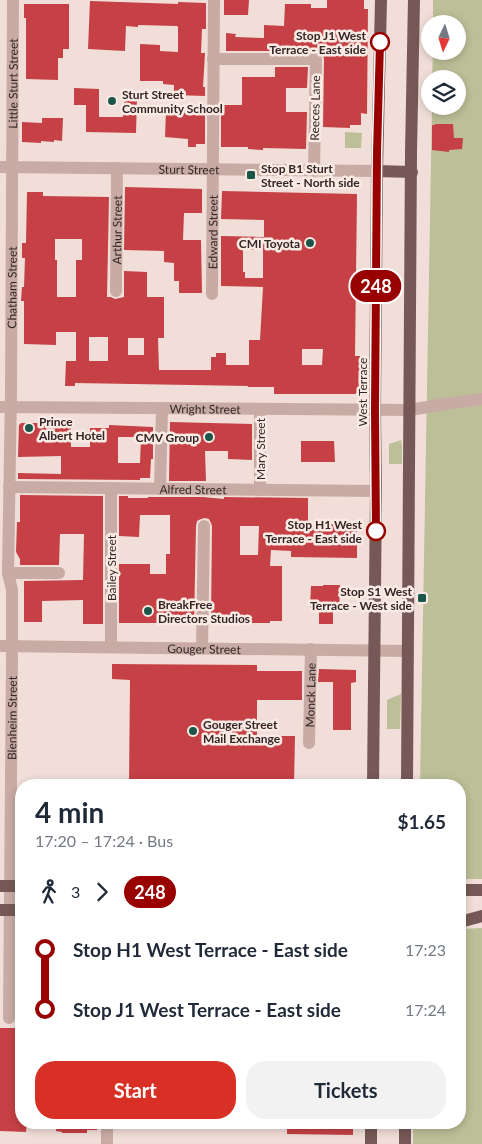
<!DOCTYPE html>
<html lang="en">
<head>
<meta charset="utf-8">
<style>
  :root { --surface:#fff; --page:#f2f2f3; --text:#1f2937; --muted:#747a83; --accent:#d93025 }
  body { margin:0; font-family:Lato,sans-serif; background:var(--page); color:var(--text); height:100vh; display:flex; flex-direction:column; font-size:19px; white-space:nowrap }
  * { box-sizing:border-box; margin:0 }
  p { font-size:16px; color:var(--muted) }
  .icon { flex:none; width:28px; height:28px; fill:none; stroke:currentColor; stroke-width:2; stroke-linecap:round; stroke-linejoin:round }
  .map { position:relative; flex:1; overflow:hidden }
  .panel { position:absolute; left:15px; top:779px; width:451px; height:350px; display:flex; flex-direction:column; background:var(--surface); border-radius:20px; box-shadow:0 2px 8px #0003 }
  .panel>* { flex:none }
  .badge { padding:0 10px; border-radius:16px; font-size:18px; line-height:32px }
  .needle { width:32px; rotate:184deg }
  .tools { position:absolute; left:421px; top:15px; display:grid; gap:10px }
  .tools a { display:grid; place-items:center; width:45px; height:45px; border-radius:50%; background:var(--surface); box-shadow:0 2px 8px #0003; font-size:25px }
  .map>.badge { position:absolute; translate:-50% -50%; box-shadow:0 0 0 2px #fff }
  .legs { display:flex; align-items:center; gap:8px; height:55px; padding:0 20px; font-size:16px }
  .legs p { margin-inline-start:auto }
  .summary { display:flex; align-items:center; justify-content:space-between; height:85px; padding:0 20px }
  h1 { font-size:28px; font-weight:700; line-height:38px }
  .primary-button { display:flex; gap:10px; margin-top:auto; padding:10px 20px }
  .primary-button a { flex:1; height:58px; border-radius:20px; background:var(--accent); color:#fff; font-size:20px; font-weight:700; line-height:58px; text-align:center }
  .primary-button a+a { background:var(--page); color:var(--text) }
  ul { padding:0 20px; list-style:none }
  li { display:flex; align-items:center; gap:18px; height:60px; font-size:19px }
  li i { display:grid; place-items:center; width:8px; height:100%; margin:0 6px; background:currentColor }
  li i::after { content:''; width:12px; height:12px; margin:-6px; border:4px solid; border-radius:50%; background:var(--surface) }
  li p { margin-inline-start:auto }
  li:first-child i { background:linear-gradient(#0000 50%,currentColor 0) }
  li:last-child i { background:linear-gradient(currentColor 50%,#0000 0) }
  .map>svg:first-child { display:block }
  .green { fill:#bdbf98 }
  .building { fill:#c54145; fill-rule:evenodd }
  .lines { fill:none; stroke-linecap:round; stroke-linejoin:round }
  .minor { stroke:#c8aba4; stroke-width:12 }
  .major { stroke:#765957; stroke-width:12 }
  .line-1-casing { stroke:#fff; stroke-width:11 }
  .line-1 { stroke:#900; stroke-width:8 }
  .stop-1-dot { fill:#fff; stroke:#900; stroke-width:2.5 }
  .poi-dot { fill:#1c5549; stroke:#f9eae4; stroke-width:2 }
  .labels { text-anchor:middle; dominant-baseline:central; stroke-width:5; stroke-linejoin:round; paint-order:stroke }
  .stop-label { font-size:12px; font-weight:bold; fill:#342626; stroke:#f9eae4; text-anchor:end }
  .street-label { font-size:12px; fill:#342626; stroke:#f9eae4 }
  .poi-label { font-size:12px; font-weight:bold; fill:#342626; stroke:#f9eae4; text-anchor:start }
</style>
</head>
<body>
<div class="map">
<svg width="482" height="1144" viewBox="0 0 482 1144">
  <rect width="100%" height="100%" fill="#f1ded8"/>
  <g class="green">
    <path d="M433,0h49v879h-22v-94h-40l12,-679h26v-27h-26l1,-28h25v-27h-25z"/>
    <path d="M345,132l17,1 -1,15h-16z"/>
    <path d="M401,440l1,6v18h-13v-20z"/>
    <path d="M401,694l-1,35h-13v-29z"/>
    <path d="M482,928v216h-69v-21l47,-1v-193z"/>
  </g>
  <g class="building">
    <path d="M224,0h25l-1,15h-24z"/>
    <path d="M327,0h37v9h4l-1,105 -6,-1v12h-11v3l-27,-1 1,-68 -1,-4 -3,-3 -4,-1h-90v-18l10,1 -1,3 29,1v-13l20,1 1,-22h26v4h16z"/>
    <path d="M90,1l88,3v-2l28,1v26h-4l-1,24h4l-2,34h2v9l-31,-1v-10l-11,-1v-3h-23v-37l20,1v6l18,1v-25l-1,-1 -39,-1v2l-12,-1 -1,25 -37,-2z"/>
    <path d="M24,4h45v45h-6v9h-5v22l-32,-1v-61h-2z"/>
    <path d="M275,67h33l-1,21h-21v24h21l-1,37 -43,-1v2l-15,-1v-2h-27v-42h21v-28h33z"/>
    <path d="M74,88l25,1v28h24l2,-21h12l-1,37 -50,-1v-27h-12z"/>
    <path d="M166,111h20v4h19v29h-9v3h-8v-8l-23,-2z"/>
    <path d="M42,118h21l-1,23 -8,-1v2l-13,-1v2l-19,-1v-20l20,1z"/>
    <path d="M435,124h18l1,14h9l-1,11 -13,1v2l-17,-2v-25h3z"/>
    <path d="M125,187l77,2v24h-18l-1,27h18l1,53h-23v-12h-5v-18l-10,-1v-11l-40,-1z"/>
    <path d="M222,191l135,3 -2,162h5v34l-5,4h-81v-7h-26v-1l-173,-3v3h-10l1,-25h10v-29h-20v13l-32,-1v-43h-3l1,-14h2l1,-29h-3v-15h4l1,-51h16v4l66,1 -2,100h4l4,2 9,-2v-26l23,1v25h17v41h-6l1,32h52v-13h5v-4h10v12h23v-25h11l3,-53 -42,-1v-50l43,1v-17l-43,-1zM55,239h27v21h-6v37h-19v-37h-2zM243,250h20v28h-18v-6h-2zM89,337h19v24h-19zM128,338h16v17h-16zM302,349h21l-1,16h-20z"/>
    <path d="M170,422l82,2v36l-24,-1v-8h-23l1,30h-37z"/>
    <path d="M21,423h50v24h19v-19h19v-3l44,2v32h-2l-1,19h-10v2l-122,-1v-6l43,1v-18l-43,1 1,-32zM118,437h23l-1,26h-22z"/>
    <path d="M301,441h33l1,21h-34z"/>
    <path d="M20,495l83,1v128h-20v-24l-41,1v21h-18v-41l59,-1 1,-46h-24l-1,31h-39v-6l-4,-7 1,-30h3z"/>
    <path d="M119,496h9v2h20v-1h55l21,2v-2l84,1v26h49v34l-66,-1v-6l-20,-1 -1,16h12v55h-12v2h-59l1,-97 -1,-3 -2,-4 -4,-1 -4,1 -4,2 -1,5 -2,99 -20,-1v-1h-55v-59h31v10h16v-20h4v-39h-30l-1,22 -20,-1zM240,526h19l-1,29h-18z"/>
    <path d="M323,585h17l-1,27h-6v12h-14v-16h-9l1,-22h12z"/>
    <path d="M112,664l145,1v6h45v29h-45v36h38l-1,49h-165l1,-105 -18,-1z"/>
    <path d="M319,669l37,1v12l-5,1v47h-18v-48h-15z"/>
    <path d="M0,1028h21v94h6l-1,10 -26,-1z"/>
    <path d="M56,1122h41v8h-10v3h-25v-1l-6,-1z"/>
    <path d="M287,1122h66v13l-66,-1z"/>
  </g>
  <g class="lines">
    <g class="minor">
      <path d="M213,59h103l-2,112"/>
      <path id="s1" d="M0,167l377,4"/>
      <path id="s2" d="M116,291l1,-123"/>
      <path id="s3" d="M212,294l2,-294"/>
      <path id="s4" d="M0,407l410,3 35,-6 37,-5"/>
      <path d="M260,409v81"/>
      <path id="s5" d="M9,487l367,4"/>
      <path d="M111,488v159"/>
      <path d="M160,489l2,-80"/>
      <path d="M8,573h51"/>
      <path id="s6" d="M0,646l408,5"/>
      <path d="M202,648l2,-122"/>
      <path id="s7" d="M309,743l2,-94"/>
      <path id="s8" d="M9,1018l3,-357v-71l-4,-17 3,-180 2,-393"/>
      <path d="M107,1144v-22"/>
    </g>
    <g class="major">
      <path d="M377,171l35,1"/>
      <path d="M373,785l3,-294 -1,-81 2,-239 4,-171"/>
      <path d="M407,785l4,-633 3,-152"/>
      <path d="M0,886h21"/>
      <path d="M460,890h22"/>
      <path d="M0,910h21"/>
      <path d="M460,922l22,-6"/>
      <path d="M371,1144v-22"/>
      <path d="M405,1144v-22"/>
    </g>
  </g>
  <g class="lines">
    <defs>
      <path id="line-1" d="M376,531l-1,-121 2,-258 3,-110"/>
    </defs>
    <use href="#line-1" class="line-1-casing"/>
    <use href="#line-1" class="line-1"/>
  </g>
  <g class="stop-1-dot">
    <circle cx="380" cy="42" r="9"/>
    <circle cx="376" cy="531" r="9"/>
  </g>
  <g class="poi-dot">
    <circle cx="112" cy="101" r="5"/>
    <rect x="246" y="170" width="10" height="10" rx="2.5"/>
    <circle cx="310" cy="243" r="5"/>
    <circle cx="29" cy="428" r="5"/>
    <circle cx="209" cy="437" r="5"/>
    <rect x="417" y="593" width="10" height="10" rx="2.5"/>
    <circle cx="148" cy="611" r="5"/>
    <circle cx="193" cy="731" r="5"/>
  </g>
  <g class="labels">
    <g class="stop-label">
      <text x="366" y="35">Stop J1 West<tspan x="366" dy="14">Terrace - East side</tspan></text>
      <text x="362" y="524">Stop H1 West<tspan x="362" dy="14">Terrace - East side</tspan></text>
    </g>
    <g class="street-label">
      <text stroke="none"><textPath href="#s8" startOffset="935">Little Sturt Street</textPath></text>
      <text transform="translate(315 108) rotate(-89)">Reeces Lane</text>
      <text stroke="none"><textPath href="#s1" startOffset="189">Sturt Street</textPath></text>
      <text stroke="none"><textPath href="#s2" startOffset="61">Arthur Street</textPath></text>
      <text stroke="none"><textPath href="#s3" startOffset="62">Edward Street</textPath></text>
      <text stroke="none"><textPath href="#s8" startOffset="731">Chatham Street</textPath></text>
      <text transform="translate(362 392) rotate(-90)">West Terrace</text>
      <text stroke="none"><textPath href="#s4" startOffset="205">Wright Street</textPath></text>
      <text transform="translate(260 449) rotate(-90)">Mary Street</text>
      <text stroke="none"><textPath href="#s5" startOffset="184">Alfred Street</textPath></text>
      <text transform="translate(111 568) rotate(-90)">Bailey Street</text>
      <text stroke="none"><textPath href="#s6" startOffset="204">Gouger Street</textPath></text>
      <text stroke="none"><textPath href="#s7" startOffset="48">Monck Lane</textPath></text>
      <text stroke="none"><textPath href="#s8" startOffset="300">Blenheim Street</textPath></text>
    </g>
    <g class="poi-label">
      <text x="122" y="94">Sturt Street<tspan x="122" dy="14">Community School</tspan></text>
      <text x="261" y="168">Stop B1 Sturt<tspan x="261" dy="14">Street - North side</tspan></text>
      <text x="300" y="243" text-anchor="end">CMI Toyota</text>
      <text x="39" y="421">Prince<tspan x="39" dy="14">Albert Hotel</tspan></text>
      <text x="199" y="437" text-anchor="end">CMV Group</text>
      <text x="412" y="591" text-anchor="end">Stop S1 West<tspan x="412" dy="14">Terrace - West side</tspan></text>
      <text x="158" y="604">BreakFree<tspan x="158" dy="14">Directors Studios</tspan></text>
      <text x="203" y="724">Gouger Street<tspan x="203" dy="14">Mail Exchange</tspan></text>
    </g>
  </g>
</svg>
<div class="tools">
<a><svg class="needle" viewBox="-14 -14 28 28"><path d="M0-13l5 13h-10z" fill="#e53935"/><path d="M0 13l5-13h-10z" fill="#747a83"/></svg></a>
<a><svg class="icon" aria-label="layers" viewBox="0 0 24 24"><path d="M12 4l9 5-9 5-9-5zM3 14l9 5 9-5"/></svg></a>
</div>
<b class="badge" style="left:376px;top:286px;background:#900;color:#fff">248</b>
<section class="panel">
<div class="summary"><div><h1>4 min</h1><p>17:20 – 17:24 · Bus</p></div><b>$1.65</b></div>
<div class="legs"><svg class="icon" aria-label="walk" viewBox="0 0 24 24"><circle cx="13" cy="4" r="2"/><path d="M13 8l-2 6 4 7M11 14l-3 7M7 12l3-4h3l4 4"/></svg>3<svg class="icon" aria-label="forward" viewBox="0 0 24 24"><path d="M9 5l7 7-7 7"/></svg><b class="badge" style="background:#900;color:#fff">248</b></div>
<ul>
<li><i style="color:#900"></i><b>Stop H1 West Terrace - East side</b><p>17:23</p></li>
<li><i style="color:#900"></i><b>Stop J1 West Terrace - East side</b><p>17:24</p></li>
</ul>
<div class="primary-button"><a>Start</a><a>Tickets</a></div>
</section>
</div>
</body>
</html>
